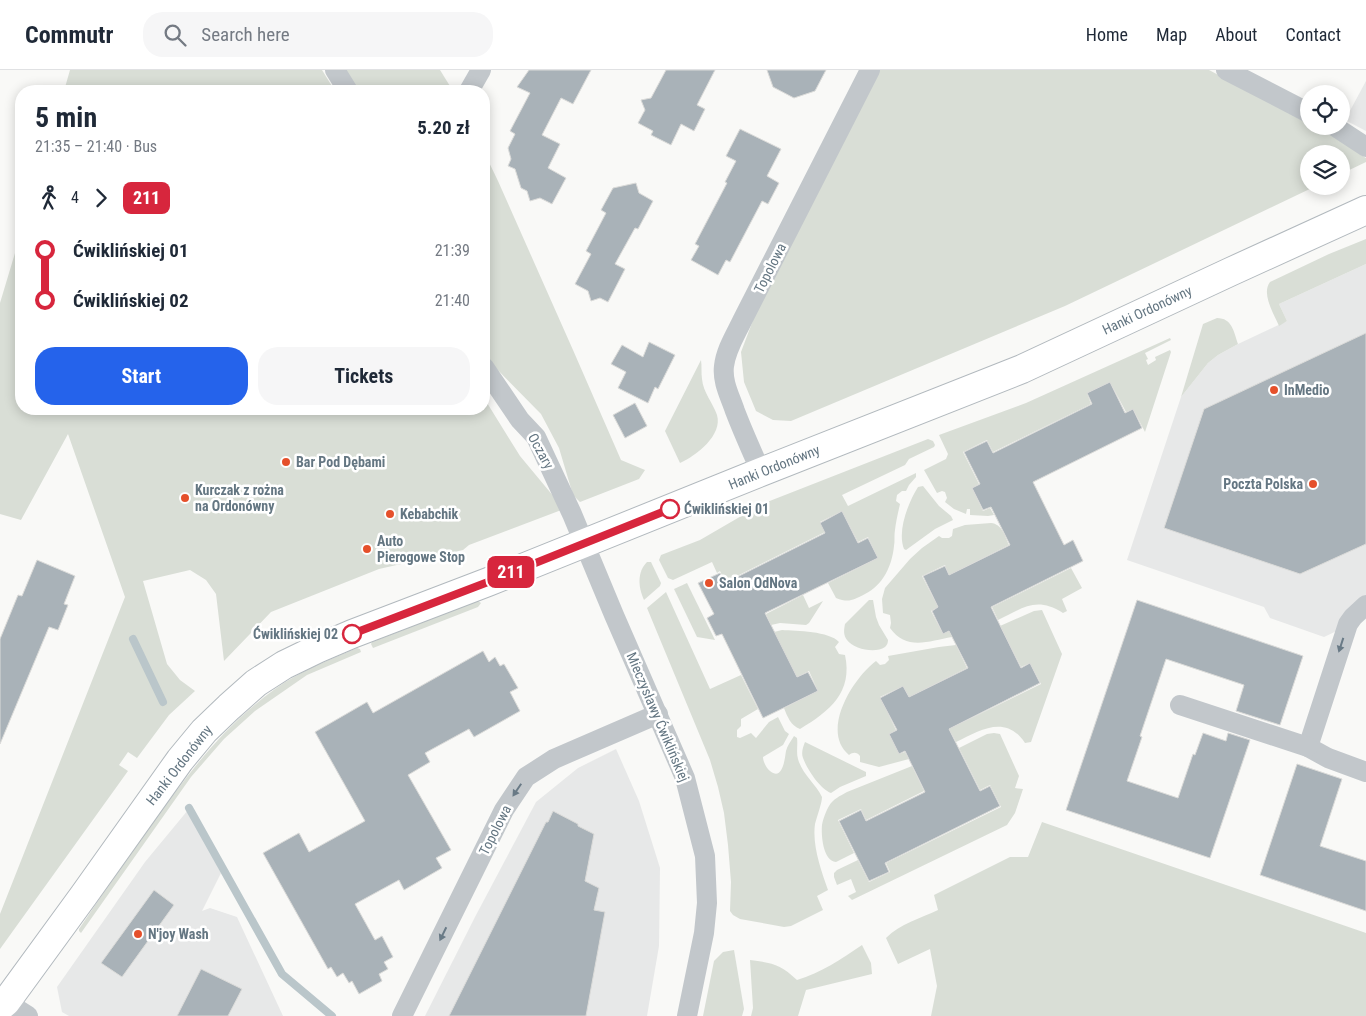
<!DOCTYPE html>
<html lang="en">
<head>
<meta charset="utf-8">
<style>
  :root { --surface:#fff; --page:#f6f6f7; --text:#1f2937; --muted:#747a83; --line:#e0e1e3; --accent:#2563eb }
  body { margin:0; font-family:"Roboto Condensed",sans-serif; background:var(--page); color:var(--text); height:100vh; display:flex; flex-direction:column; font-size:19px; white-space:nowrap }
  * { box-sizing:border-box; margin:0 }
  p { font-size:16px; color:var(--muted) }
  .icon { flex:none; width:28px; height:28px; fill:none; stroke:currentColor; stroke-width:2; stroke-linecap:round; stroke-linejoin:round }
  .map { position:relative; flex:1; overflow:hidden }
  .panel { position:absolute; left:15px; top:15px; width:475px; height:330px; display:flex; flex-direction:column; background:var(--surface); border-radius:20px; box-shadow:0 2px 12px #0003 }
  .panel>* { flex:none }
  .badge { padding:0 10px; border-radius:8px; font-size:18px; line-height:32px }
  .buttons { position:absolute; left:1300px; top:15px; display:grid; gap:10px }
  .buttons a { display:grid; place-items:center; width:50px; height:50px; border-radius:50%; background:var(--surface); box-shadow:0 2px 12px #0003; font-size:25px }
  .map>.badge { position:absolute; translate:-50% -50%; box-shadow:0 0 0 2px #fff }
  .legs { display:flex; align-items:center; gap:8px; height:55px; padding:0 20px; font-size:16px }
  .legs p { margin-inline-start:auto }
  .summary { display:flex; align-items:center; justify-content:space-between; height:85px; padding:0 20px }
  h1 { font-size:28px; font-weight:700; line-height:38px }
  .action { display:flex; gap:10px; margin-top:auto; padding:10px 20px }
  .action a { flex:1; height:58px; border-radius:20px; background:var(--accent); color:#fff; font-size:20px; font-weight:700; line-height:58px; text-align:center }
  .action a+a { background:var(--page); color:var(--text) }
  ul { padding:0 20px; list-style:none }
  li { display:flex; align-items:center; gap:18px; height:50px; font-size:19px }
  li i { display:grid; place-items:center; width:8px; height:100%; margin:0 6px; background:currentColor }
  li i::after { content:''; width:12px; height:12px; margin:-6px; border:4px solid; border-radius:50%; background:var(--surface) }
  li p { margin-inline-start:auto }
  li:first-child i { background:linear-gradient(#0000 50%,currentColor 0) }
  li:last-child i { background:linear-gradient(currentColor 50%,#0000 0) }
  header { display:flex; align-items:center; gap:30px; box-sizing:border-box; height:70px; padding:0 25px; background:var(--surface); border-bottom:1px solid var(--line) }
  header strong { font-size:24px }
  nav { display:flex; gap:28px; margin-inline-start:auto; font-size:18px }
  .search { width:350px; height:45px; background:var(--page); display:flex; align-items:center; gap:12px; box-sizing:border-box; padding:0 18px; border-radius:20px; color:var(--muted); font-size:19px }
  .map>svg:first-child { display:block }
  .built { fill:#e7e8e8 }
  .green { fill:#d9ded6 }
  .lines { fill:none; stroke-linecap:round; stroke-linejoin:round }
  .stream { stroke:#bac6ca; stroke-width:8 }
  .building { fill:#a9b2b8; stroke:#dbdbd9 }
  .secondary-casing { stroke:#b2b9be; stroke-width:30 }
  .street { stroke:#c2c7cb; stroke-width:20 }
  .secondary { stroke:#fff; stroke-width:28 }
  .oneway { fill:#697a86 }
  .line-1-casing { stroke:#fff; stroke-width:11 }
  .line-1 { stroke:#d7263d; stroke-width:8 }
  .poi-dot { fill:#e5502b; stroke:#fff; stroke-width:2 }
  .stop-1-dot { fill:#fff; stroke:#d7263d; stroke-width:2.5 }
  .labels { text-anchor:middle; dominant-baseline:central; stroke-width:5; stroke-linejoin:round; paint-order:stroke }
  .street-label { font-size:14px; fill:#647682; stroke:#fff }
  .poi-label { font-size:14px; font-weight:bold; fill:#647682; stroke:#fff; text-anchor:start }
  .stop-label { font-size:14px; font-weight:bold; fill:#647682; stroke:#fff; text-anchor:start }
</style>
</head>
<body>
<header>
<strong>Commutr</strong>
<div class="search"><svg class="icon" aria-label="search" viewBox="0 0 24 24"><circle cx="10" cy="10" r="6"/><path d="M15 15l6 6"/></svg>Search here</div>
<nav><a>Home</a><a>Map</a><a>About</a><a>Contact</a></nav>
</header>
<div class="map">
<svg width="1366" height="946" viewBox="0 0 1366 946">
  <rect width="100%" height="100%" fill="#f9f9f7"/>
  <g class="built">
    <path d="M1366,11v50l-21,-11z"/>
    <path d="M1366,194v353l-42,20 -54,-19 -6,-11 -137,-47 54,-163 27,-34 10,-8 20,-11 49,-23 -8,-17z"/>
    <path d="M616,679l23,52 21,67 -1,78 -12,70h-222l50,-99 61,-115 42,-34z"/>
    <path d="M188,740l33,63 -19,38 8,-3 27,9 46,99h-214l-7,-4 -5,-25 88,-125z"/>
  </g>
  <g class="green">
    <path d="M70,0h252l13,21h-271z"/>
    <path d="M344,0h96l13,21h-94z"/>
    <path d="M879,0h330l100,53v3c15,0 43,23 57,32v4l-25,12v-20h-32v32h7l-251,120 -274,115 -18,-1 -17,-9 -12,-29 -3,-30 14,-37z"/>
    <path d="M484,82l14,29 75,169 48,110 24,10 -6,9 -59,23 -7,-7 -14,-47 -18,-34 -57,-58z"/>
    <path d="M21,163v176h463v-11l36,58 44,53 -95,36 -6,5 -84,19 -108,43 -47,49 -8,-67 -10,-14 -16,-10 -47,11 24,83 13,16 15,11 -26,24 -32,43 -9,-6 -9,13 9,6 -128,178v-35l125,-317 -57,-163 -47,86 -21,-6v-211z"/>
    <path d="M1366,169v25l-87,40 8,17 -8,5c-5,-12 -18,-32 -9,-44l59,-28z"/>
    <path d="M1217,248c15,0 17,14 21,26l-20,11 -10,8 -27,34 22,-73z"/>
    <path d="M1170,268l1,2 -26,13 3,6 -2,1 2,5 8,-5 -1,-3 15,-7 1,2 -26,80 -12,-23 -7,3 -16,-30 -23,11 4,11 -98,48 -6,-12 -24,12 16,32 -7,4 11,23 7,-3 4,7 -6,1 -18,-1v-6h-3l-1,5 -12,-5 -9,-7 2,-4 -2,-6 -3,-1 -5,2 -13,-23 22,-11 2,-5 -9,-19 87,-32z"/>
    <path d="M701,290c1,6 0,13 1,19 1,13 11,24 15,36 6,20 -21,41 -37,48l-15,-32z"/>
    <path d="M928,369l5,2 2,4 -1,2 -25,12 -4,6 -63,30 6,11 68,-33v4l-7,8 -3,6h-4l-5,4 -1,6 4,3c-2,9 -4,17 -5,26 -1,6 0,11 -1,16 -2,20 -11,39 -29,48 -12,6 -16,9 -29,4l-8,-15 50,-25 -10,-21 -10,5 -16,-31 -22,11 5,10 -100,50 -5,-11 -3,2 -5,-11 -39,18 -5,-2 -9,-18 2,-5 39,-15 62,-36z"/>
    <path d="M923,416l16,20 12,10 2,4 -18,9 -29,21 -2,-1c-7,-18 4,-46 14,-62z"/>
    <path d="M991,453c11,1 14,13 18,22l-60,30 -4,-10 -23,11 16,31 -7,4 12,23 6,-3 3,6c-23,4 -46,14 -62,-9l1,-5 -1,-8 -7,-2 -1,-14 3,-11 25,-29 12,-11 17,-12 3,2h7l3,-2 1,-7 12,-4z"/>
    <path d="M647,492h4l10,21 -1,3 -16,14c-6,-13 -7,-28 3,-38z"/>
    <path d="M1071,498l11,20 -20,11 5,12 -4,2c-27,-17 -40,-5 -65,7l-6,-13z"/>
    <path d="M687,513l28,57 -18,-3 -23,-48z"/>
    <path d="M666,522l44,97 31,-14 17,34 -17,10v7l-4,4v7l3,1 11,-5 5,5 13,-16 9,-5 7,14 4,3 -6,11 -20,12c0,4 3,11 7,14 13,11 15,-14 16,-20 1,-5 5,-10 8,-15l3,2c1,7 -1,14 1,21 4,15 18,25 24,38 0,6 -5,19 -7,27 -3,21 6,46 13,66l-11,6 6,14 -32,16 -7,1 -44,-8 -7,-4 -3,-4 1,-29 -3,-37 -4,-32 -6,-26 -8,-27 -63,-152z"/>
    <path d="M803,525l6,13 14,-7 -14,22 -3,2 -26,-2 -9,2 -5,-11z"/>
    <path d="M869,530h4l3,17 3,8 9,15c0,3 -1,5 -3,7 -10,7 -31,2 -38,-7 -4,-5 -3,-11 -2,-16z"/>
    <path d="M478,531l3,2 -3,4 -105,41 -2,-4 1,-2z"/>
    <path d="M1042,540l20,44 -31,88 -6,1c-19,-29 -45,-13 -69,-1l-7,-13 92,-45 -11,-21 -9,4 -21,-41 34,-15z"/>
    <path d="M782,560c15,1 47,1 57,12l-4,5 4,7 6,1c8,37 -15,56 -45,74 -9,-3 -13,-13 -16,-21l34,-17 -9,-20 -12,6 -23,-45z"/>
    <path d="M956,575l11,23 -58,29 -6,-11 -23,11 16,33 -7,4 10,20 6,-2 4,7 -30,8 -19,-5v-6c-3,-4 -7,-4 -11,-1 -29,-24 4,-77 27,-94l4,4 5,-1 4,-4 -1,-4 51,-9z"/>
    <path d="M357,578l3,1 1,3 -54,23 -52,36 -31,28 -33,38 -110,156 -2,-2v-2c24,-36 49,-71 74,-106 36,-51 71,-97 122,-134 25,-18 54,-29 82,-41z"/>
    <path d="M994,663l6,1 19,42 -4,12 8,1 -8,24 -8,12 -155,75 -4,-4 8,-4 -5,-13 -14,6 -3,-8v-4l3,-3 21,-10 11,22 21,-10 -4,-9 115,-56 -11,-22 -10,5 -21,-42 28,-14z"/>
    <path d="M805,672l61,30v4l-26,11 -9,6c-11,-4 -24,-24 -28,-35 -2,-5 0,-11 2,-16z"/>
    <path d="M912,696l12,25 -58,29 -5,-11 -23,11 16,33 -18,9c-13,-1 -15,-27 -14,-37 1,-6 4,-14 7,-19 4,-7 11,-10 18,-14z"/>
    <path d="M1042,752l324,111v83h-435l6,-30 -7,-37 -32,15 -12,-26c14,-14 35,-20 52,-28l-4,-15 76,-38h18z"/>
    <path d="M862,875l9,18 1,11 -66,16 -8,26h-47l2,-8 -3,-48c23,3 30,4 47,20 24,-7 44,-21 65,-35z"/>
    <path d="M734,880l10,59 -2,7h-39l11,-55 9,-9z"/>
  </g>
  <g class="lines">
    <g class="stream">
      <path d="M133,569l30,63"/>
      <path d="M189,738l93,166 50,42"/>
    </g>
  </g>
  <g class="building">
    <path d="M529,0h62l-18,34 -12,-6 -19,37 18,9 -12,24 18,10 -14,26 -12,-6 -10,3 -3,-10 -6,-3 -6,-19 -7,-3 3,-7 -3,-11 7,-14 -5,-3 20,-38 -13,-6z"/>
    <path d="M666,0h49l-18,35 8,4 -11,22 -13,-7 -10,21 -20,-10 2,-4 -15,-8 7,-13 -4,-10 10,-2z"/>
    <path d="M767,0h59l-11,21 -21,7 -21,-11z"/>
    <path d="M740,59l41,20 -14,27 12,7 -11,21 -6,-3 -32,61 -4,-2 -8,15 -27,-15 8,-14 -4,-2 32,-61 -2,-1 11,-21 -10,-5z"/>
    <path d="M636,113l3,10 14,8 -15,28 -3,-1 -20,36 10,5 -17,33 -8,-4 -9,3 -3,-10 -13,-7 16,-30 -5,-3 20,-38 -5,-3 12,-22z"/>
    <path d="M1366,263v211l-66,30 -136,-46 40,-119z"/>
    <path d="M649,272l26,13 -17,34 -3,-2 -7,16 -30,-15 8,-16 -15,-8 11,-19 21,12z"/>
    <path d="M1110,312l15,31 8,-4 9,19 -109,54 31,63 9,-5 10,21 -92,46 30,61 9,-5 10,20 -91,46 31,62 10,-5 10,20 -115,57 4,9 -20,9 -30,-60 22,-11 5,11 59,-29 -20,-41 -6,3 -10,-20 8,-4 -17,-32 23,-12 6,11 59,-29 -19,-37 -6,3 -11,-23 6,-4 -15,-31 22,-10 4,9 61,-30 -19,-38 -8,3 -11,-22 8,-4 -16,-32 23,-11 6,12 99,-49 -5,-11z"/>
    <path d="M635,333l12,23 -22,12 -12,-23z"/>
    <path d="M842,441l16,32 10,-5 10,20 -113,55 32,64 11,-5 10,19 -55,27 -41,-84 -6,2 -9,-18 7,-4 -16,-31 22,-10 5,10 100,-50 -5,-10z"/>
    <path d="M37,490l38,16 -11,28 4,1 -10,25 -9,-3 -49,117v-105l18,-44 4,1z"/>
    <path d="M1137,530l166,56 -23,69 -44,-14 8,-26 -78,-26 -26,77 2,1 -15,44 51,17 15,-44 2,1 8,-22 23,8 2,-8 22,7 -40,118 -144,-48z"/>
    <path d="M483,581l6,11 6,-5 5,9 4,-2 14,24 -8,4 10,19 -46,26 -5,-8 -44,24 5,9 -22,13 43,75 -15,8 6,10 -38,22 -5,-10 -44,24 20,36 7,-4 11,21 -9,5 4,7 -9,5 3,7 -23,13 -7,-13 -3,2 -6,-10 -6,4 -6,-10 -3,2 -65,-116 36,-20 10,19 56,-31 -50,-89 52,-30 6,11z"/>
    <path d="M1297,694l45,15 -22,67 46,15v50l-106,-36z"/>
    <path d="M553,741l25,13v2l16,8 -9,47 14,7 -5,22 11,2 -19,104h-137l97,-194h2z"/>
    <path d="M154,820l20,15 -52,72 -21,-14z"/>
    <path d="M201,899l41,20 -14,27h-51z"/>
  </g>
  <g class="lines">
    <defs>
      <path id="secondary" d="M0,937l6,-5 78,-107 96,-135 24,-29 25,-24 27,-24 28,-18 33,-16 35,-15 136,-52 273,-110 261,-103 208,-97 136,-62"/>
    </defs>
    <use href="#secondary" class="secondary-casing"/>
    <g class="street">
      <path d="M335,0l13,21"/>
      <path d="M1226,0l83,43"/>
      <path d="M469,21l12,-21"/>
      <path d="M1334,56l32,21"/>
      <path d="M484,297l36,53 16,17 36,77 42,101 71,163 20,78 2,47 -3,30 -17,83"/>
      <path d="M761,402c-9,-20 -18,-40 -26,-61 -5,-15 -13,-29 -11,-45 2,-17 12,-32 19,-47l127,-249"/>
      <path d="M1366,535l-13,12 -5,7 -40,123 20,11 38,14"/>
      <path d="M1180,635l128,42"/>
      <path d="M6,932l22,14"/>
      <path d="M402,946l102,-206 22,-33 28,-18 104,-45"/>
    </g>
    <use href="#secondary" class="secondary"/>
  </g>
  <defs><path id="oneway-solid" d="M-6-.8H1V-3.2L6.5 0L1 3.2V.8H-6Z" transform="scale(1.25)"/></defs>
  <g class="oneway">
    <use href="#oneway-solid" transform="translate(1341 575) rotate(108)"/>
    <use href="#oneway-solid" transform="translate(517 720) rotate(124)"/>
    <use href="#oneway-solid" transform="translate(443 864) rotate(116)"/>
  </g>
  <g class="lines">
    <defs>
      <path id="line-1" d="M352,564l136,-52 182,-73"/>
    </defs>
    <use href="#line-1" class="line-1-casing"/>
    <use href="#line-1" class="line-1"/>
  </g>
  <g class="poi-dot">
    <circle cx="1274" cy="320" r="5"/>
    <circle cx="286" cy="392" r="5"/>
    <circle cx="1313" cy="414" r="5"/>
    <circle cx="185" cy="428" r="5"/>
    <circle cx="390" cy="444" r="5"/>
    <circle cx="367" cy="479" r="5"/>
    <circle cx="709" cy="513" r="5"/>
    <circle cx="138" cy="864" r="5"/>
  </g>
  <g class="stop-1-dot">
    <circle cx="670" cy="439" r="9"/>
    <circle cx="352" cy="564" r="9"/>
  </g>
  <g class="labels">
    <g class="street-label">
      <text transform="translate(770 198) rotate(-63)">Topolowa</text>
      <text transform="translate(1147 240) rotate(-25)">Hanki Ordonówny</text>
      <text transform="translate(541 381) rotate(61)">Oczary</text>
      <text transform="translate(774 397) rotate(-22)">Hanki Ordonówny</text>
      <text transform="translate(658 647) rotate(67)">Mieczysławy Ćwiklińskiej</text>
      <text transform="translate(179 695) rotate(-52)">Hanki Ordonówny</text>
      <text transform="translate(495 760) rotate(-63)">Topolowa</text>
    </g>
    <g class="poi-label">
      <text x="1284" y="320">InMedio</text>
      <text x="296" y="392">Bar Pod Dębami</text>
      <text x="1303" y="414" text-anchor="end">Poczta Polska</text>
      <text x="195" y="420">Kurczak z rożna<tspan x="195" dy="16">na Ordonówny</tspan></text>
      <text x="400" y="444">Kebabchik</text>
      <text x="377" y="471">Auto<tspan x="377" dy="16">Pierogowe Stop</tspan></text>
      <text x="719" y="513">Salon OdNova</text>
      <text x="148" y="864">N'joy Wash</text>
    </g>
    <g class="stop-label">
      <text x="684" y="439">Ćwiklińskiej 01</text>
      <text x="338" y="564" text-anchor="end">Ćwiklińskiej 02</text>
    </g>
  </g>
</svg>
<div class="buttons">
<a><svg class="icon" aria-label="locate" viewBox="0 0 24 24"><circle cx="12" cy="12" r="6"/><path d="M12 2v4M12 18v4M2 12h4M18 12h4"/></svg></a>
<a><svg class="icon" aria-label="layers" viewBox="0 0 24 24"><path d="M12 4l9 5-9 5-9-5zM3 14l9 5 9-5"/></svg></a>
</div>
<b class="badge" style="left:511px;top:502px;background:#d7263d;color:#fff">211</b>
<section class="panel">
<div class="summary"><div><h1>5 min</h1><p>21:35 – 21:40 · Bus</p></div><b>5.20 zł</b></div>
<div class="legs"><svg class="icon" aria-label="walk" viewBox="0 0 24 24"><circle cx="13" cy="4" r="2"/><path d="M13 8l-2 6 4 7M11 14l-3 7M7 12l3-4h3l4 4"/></svg>4<svg class="icon" aria-label="forward" viewBox="0 0 24 24"><path d="M9 5l7 7-7 7"/></svg><b class="badge" style="background:#d7263d;color:#fff">211</b></div>
<ul>
<li><i style="color:#d7263d"></i><b>Ćwiklińskiej 01</b><p>21:39</p></li>
<li><i style="color:#d7263d"></i><b>Ćwiklińskiej 02</b><p>21:40</p></li>
</ul>
<div class="action"><a>Start</a><a>Tickets</a></div>
</section>
</div>
</body>
</html>
